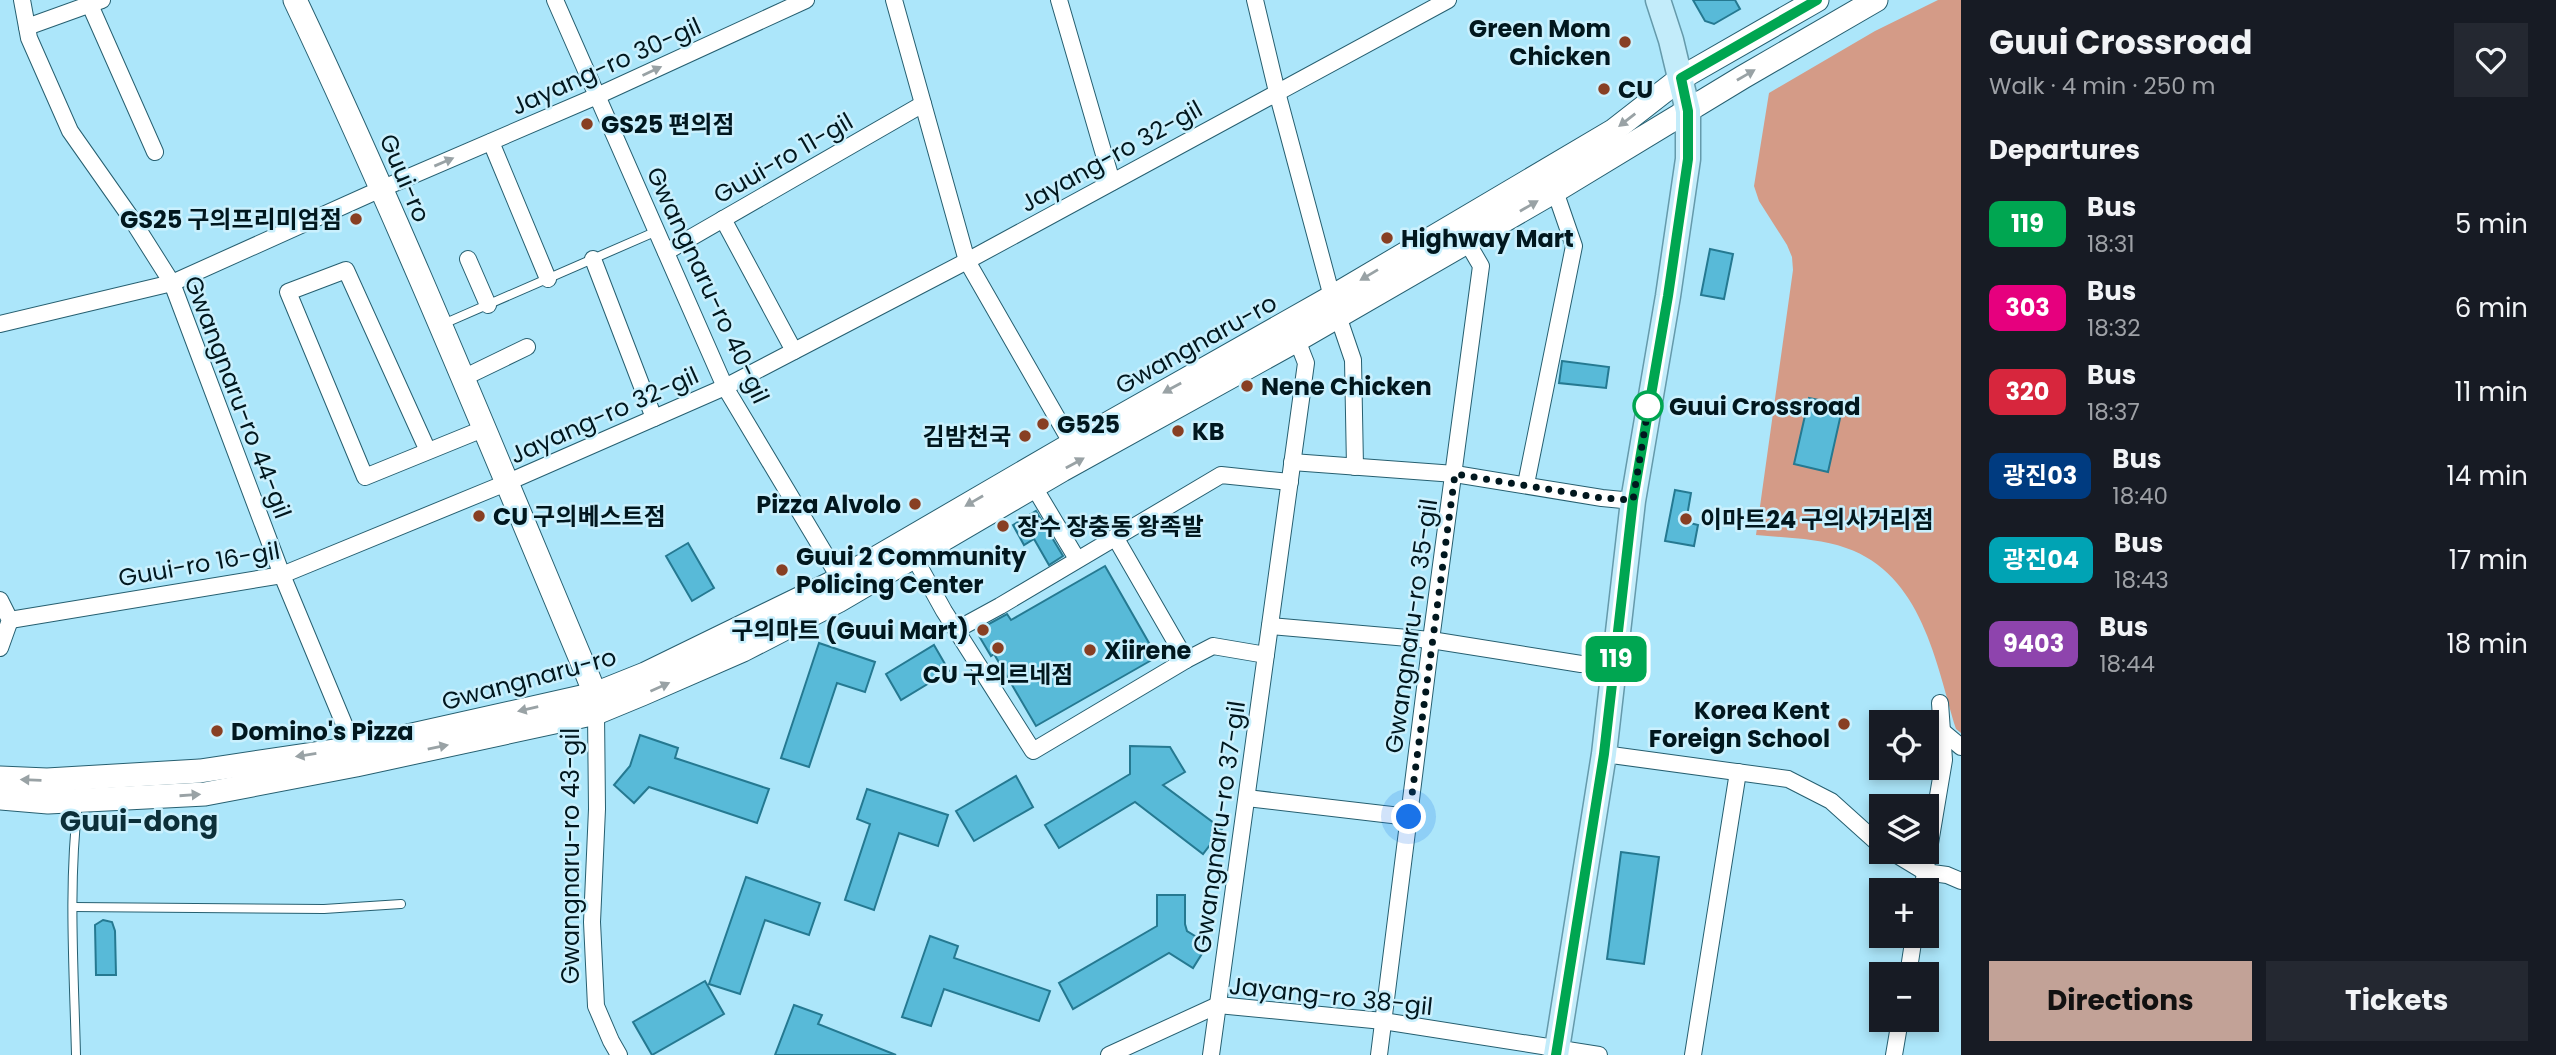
<!DOCTYPE html>
<html lang="en">
<head>
<meta charset="utf-8">
<style>
  :root { --surface:#171b24; --page:#242831; --text:#f1f3f6; --muted:#9ea1a6; --accent:#c2a297 }
  body { margin:0; font-family:Poppins,"Noto Sans KR",sans-serif; background:var(--page); color:var(--text); height:100vh; display:flex; flex-direction:column; font-size:26px; white-space:nowrap }
  * { box-sizing:border-box; margin:0 }
  p { font-size:23px; color:var(--muted) }
  .icon { flex:none; width:38px; height:38px; fill:none; stroke:currentColor; stroke-width:2; stroke-linecap:round; stroke-linejoin:round }
  .map { position:relative; flex:1; overflow:hidden }
  .drawer { display:flex; flex-direction:column; background:var(--surface); width:595px }
  .drawer>* { flex:none }
  .badge { padding:0 14px; border-radius:10px; font-size:24px; line-height:46px }
  .fabs { position:absolute; left:1869px; top:710px; display:grid; gap:14px }
  .fabs a { display:grid; place-items:center; width:70px; height:70px; border-radius:0px; background:var(--surface); box-shadow:0 4px 10px #0003; font-size:35px }
  .you { position:absolute; width:35px; height:35px; margin:-18px; border:5px solid #fff; border-radius:50%; background:#1a73e8; box-shadow:0 0 0 10px #1a73e833 }
  .map>.badge { position:absolute; translate:-50% -50%; box-shadow:0 0 0 4px #fff }
  h2 { padding:0 28px; font-size:26px; line-height:63px }
  .round { display:grid; place-items:center; flex:none; width:74px; height:74px; border-radius:0px; background:var(--page) }
  .headline { display:flex; align-items:center; justify-content:space-between; height:119px; padding:0 28px }
  h1 { font-size:33px; font-weight:700; line-height:52px }
  .action { display:flex; gap:14px; margin-top:auto; padding:14px 28px }
  .action a { flex:1; height:80px; border-radius:0px; background:var(--accent); color:#111; font-size:28px; font-weight:700; line-height:80px; text-align:center }
  .action a+a { background:var(--page); color:var(--text) }
  ul { padding:0; list-style:none }
  li { display:flex; align-items:center; gap:21px; height:84px; padding:0 28px }
  li div { flex:1 }
  li b { display:block; font-size:26px }
  li em { font-style:normal }
  li .badge { min-width:77px; font-weight:700; text-align:center }
  main { display:flex; flex:1; min-height:0 }
  .map>svg:first-child { display:block }
  .green { fill:#d49b87 }
  .building { fill:#58bad8; stroke:#257991; stroke-width:2 }
  .lines { fill:none; stroke-linecap:round; stroke-linejoin:round }
  .lane-casing { stroke:#265f70; stroke-width:10 }
  .street-casing { stroke:#265f70; stroke-width:18 }
  .secondary-casing { stroke:#265f70; stroke-width:25 }
  .primary-casing { stroke:#659aab; stroke-width:27 }
  .lane { stroke:#fff; stroke-width:8 }
  .street { stroke:#fff; stroke-width:16 }
  .secondary { stroke:#fff; stroke-width:23 }
  .primary { stroke:#c3ecfa; stroke-width:24 }
  .oneway { fill:#99a2a5 }
  .line-casing { stroke:#fff; stroke-width:16 }
  .line { stroke:#00a651; stroke-width:10 }
  .walk { stroke:#01171e; stroke-width:7; stroke-dasharray:0 12.6 }
  .poi-dot { fill:#883f23; stroke:#caf0fd; stroke-width:2.5 }
  .stop-dot { fill:#fff; stroke:#00a651; stroke-width:3.5 }
  .labels { text-anchor:middle; dominant-baseline:central; stroke-width:5; stroke-linejoin:round; paint-order:stroke }
  .poi-label { font-size:24px; font-weight:bold; fill:#01171e; stroke:#caf0fd; text-anchor:start }
  .street-label { font-size:24px; fill:#01171e; stroke:#caf0fd }
  .stop-label { font-size:24px; font-weight:bold; fill:#01171e; stroke:#caf0fd; text-anchor:start }
  .quarter-label { font-size:28px; font-weight:bold; fill:#0c2f39; stroke:#caf0fd }
</style>
</head>
<body>
<main>
<div class="map">
<svg width="1961" height="1055" viewBox="0 0 1961 1055">
  <rect width="100%" height="100%" fill="#ace6fa"/>
  <path class="green" d="M1938,0h23v733l-5,-4c-20,-66 -34,-155 -110,-181 -28,-10 -61,-10 -90,-13l37,-265 -1,-13 -5,-12 -28,-44 -5,-15 15,-93 106,-62z"/>
  <g class="building">
    <path d="M1693,0h42l5,9 -26,15 -9,-3z"/>
    <path d="M1710,249l23,5 -9,45 -23,-4z"/>
    <path d="M1562,361l47,6 -3,21 -47,-5z"/>
    <path d="M1809,398l34,7 -15,67 -34,-8z"/>
    <path d="M1675,490l16,3 -5,29 12,3 -4,21 -29,-5z"/>
    <path d="M1036,511l27,45 -14,9 -15,-26 -10,6 -11,-20z"/>
    <path d="M688,543l26,45 -22,13 -26,-45z"/>
    <path d="M1105,566l52,91 -121,69 -42,-72 -3,2 -15,-25 31,-17 4,6z"/>
    <path d="M819,643l56,19 -10,30 -28,-9 -28,84 -28,-9z"/>
    <path d="M934,645l15,26 -48,29 -15,-26z"/>
    <path d="M640,735l38,13 -3,10 94,31 -12,34 -108,-36 -15,16 -20,-18 16,-19z"/>
    <path d="M1130,746l40,1 15,25 -22,13 59,44 -19,25 -68,-52 -76,46 -14,-23 85,-51z"/>
    <path d="M1016,776l17,31 -59,34 -18,-30z"/>
    <path d="M867,789l81,26 -10,31 -39,-13 -25,77 -29,-10 25,-76 -13,-5z"/>
    <path d="M1621,852l38,5 -15,107 -37,-5z"/>
    <path d="M746,877l74,26 -11,32 -44,-15 -25,74 -31,-10z"/>
    <path d="M1157,895h28v29l2,7 21,13 -15,24 -24,-15 -96,56 -14,-26 98,-57z"/>
    <path d="M103,920l9,2 3,9 1,44h-20l-1,-50z"/>
    <path d="M930,936l28,10 -4,12 96,33 -11,30 -95,-32 -13,37 -29,-9z"/>
    <path d="M705,981l19,33 -72,41 -19,-33z"/>
    <path d="M794,1005l28,10 -4,9 78,31h-121z"/>
  </g>
  <g class="lines">
    <defs>
      <g id="lane">
        <path d="M441,325l216,-94"/>
        <path d="M73,907l251,2 77,-5"/>
        <path d="M76,1055c-2,-84 -8,-169 2,-253"/>
      </g>
      <g id="street">
        <path d="M22,0l7,38 41,93 59,84 43,68 110,292 72,173"/>
        <path d="M555,0l170,387 115,192"/>
        <path d="M894,0l73,261 105,183"/>
        <path d="M1059,0l53,182"/>
        <path d="M1255,0l22,92 55,205"/>
        <path d="M90,5l65,147"/>
        <path d="M27,27l75,-27"/>
        <path d="M491,142l57,137"/>
        <path d="M723,219l71,132"/>
        <path d="M666,252l257,-148"/>
        <path d="M468,259l20,46"/>
        <path d="M593,259l61,159"/>
        <path d="M1338,316l15,44 2,107"/>
        <path d="M0,324l172,-41 209,-94 216,-93 209,-96"/>
        <path d="M461,379l66,-32"/>
        <path d="M428,451l-82,-181 -58,22 77,185 118,-48"/>
        <path d="M1292,462l163,12 147,24 31,3"/>
        <path d="M1526,484l48,-238 -19,-55"/>
        <path d="M1034,487l43,72"/>
        <path d="M1115,537l71,123"/>
        <path d="M914,557l30,54 89,140 153,-91 27,-14 53,9"/>
        <path d="M0,600l10,20 -10,28"/>
        <path d="M10,620l272,-45 224,-92 219,-96 242,-126 481,-261"/>
        <path d="M1270,626l161,14 150,24 35,1"/>
        <path d="M956,630l44,-24 221,-131 69,7"/>
        <path d="M596,713l1,96 -5,113 4,84 15,35 8,14"/>
        <path d="M1942,731l19,16"/>
        <path d="M1604,754l184,25 43,22 50,45"/>
        <path d="M1247,798l162,19"/>
        <path d="M1892,852l33,20 22,3 14,6"/>
        <path d="M1922,891l22,-131 -4,-57"/>
        <path d="M1908,975l6,-39"/>
        <path d="M1109,1055l109,-50 165,16 216,34"/>
        <path d="M1211,1055l95,-692 -9,-23"/>
        <path d="M1379,1055l52,-415 50,-374 -14,-24"/>
        <path d="M1693,1055l45,-283"/>
        <path d="M1894,1055l6,-35"/>
      </g>
      <g id="secondary">
        <path d="M295,0c105,221 197,448 292,674l8,20 1,14"/>
        <path d="M0,778l47,2 153,-9 154,-23 241,-54 50,-20 195,-95 232,-135 260,-147 281,-166 68,-53 136,-78"/>
        <path d="M0,798l48,4 157,-8 151,-29 240,-52 46,-19 101,-44 95,-49 224,-131 235,-130 258,-149 188,-114 133,-77"/>
      </g>
      <path id="primary" d="M1556,1055l48,-301 29,-253 35,-205 20,-137v-48l-17,-71 -13,-40"/>
    </defs>
    <use href="#lane" class="lane-casing"/>
    <use href="#street" class="street-casing"/>
    <use href="#secondary" class="secondary-casing"/>
    <use href="#primary" class="primary-casing"/>
    <use href="#lane" class="lane"/>
    <use href="#street" class="street"/>
    <use href="#secondary" class="secondary"/>
    <use href="#primary" class="primary"/>
  </g>
  <defs><path id="oneway-solid" d="M-6-.8H1V-3.2L6.5 0L1 3.2V.8H-6Z" transform="scale(1.75)"/></defs>
  <g class="oneway">
    <use href="#oneway-solid" transform="translate(652 71) rotate(-25)"/>
    <use href="#oneway-solid" transform="translate(1746 75) rotate(-30)"/>
    <use href="#oneway-solid" transform="translate(1627 120) rotate(142)"/>
    <use href="#oneway-solid" transform="translate(444 162) rotate(-23)"/>
    <use href="#oneway-solid" transform="translate(1529 206) rotate(-30)"/>
    <use href="#oneway-solid" transform="translate(1369 275) rotate(149)"/>
    <use href="#oneway-solid" transform="translate(1172 388) rotate(151)"/>
    <use href="#oneway-solid" transform="translate(1075 463) rotate(-29)"/>
    <use href="#oneway-solid" transform="translate(974 501) rotate(150)"/>
    <use href="#oneway-solid" transform="translate(660 687) rotate(-24)"/>
    <use href="#oneway-solid" transform="translate(528 709) rotate(167)"/>
    <use href="#oneway-solid" transform="translate(438 747) rotate(-12)"/>
    <use href="#oneway-solid" transform="translate(306 755) rotate(171)"/>
    <use href="#oneway-solid" transform="translate(31 780) rotate(-178)"/>
    <use href="#oneway-solid" transform="translate(190 795) rotate(-4)"/>
  </g>
  <g class="lines">
    <defs>
      <path id="line" d="M1556,1055l48,-301 29,-254 35,-204 20,-137v-48l-7,-33 136,-78"/>
    </defs>
    <use href="#line" class="line-casing"/>
    <use href="#line" class="line"/>
    <path class="walk" d="M1409,817l46,-343 147,24 31,2 17,-103 -2,9"/>
  </g>
  <g class="poi-dot">
    <circle cx="1625" cy="42" r="7"/>
    <circle cx="1604" cy="89" r="7"/>
    <circle cx="587" cy="124" r="7"/>
    <circle cx="356" cy="219" r="7"/>
    <circle cx="1387" cy="238" r="7"/>
    <circle cx="1247" cy="386" r="7"/>
    <circle cx="1043" cy="424" r="7"/>
    <circle cx="1178" cy="431" r="7"/>
    <circle cx="1025" cy="436" r="7"/>
    <circle cx="915" cy="504" r="7"/>
    <circle cx="479" cy="516" r="7"/>
    <circle cx="1686" cy="519" r="7"/>
    <circle cx="1003" cy="526" r="7"/>
    <circle cx="782" cy="570" r="7"/>
    <circle cx="983" cy="630" r="7"/>
    <circle cx="998" cy="648" r="7"/>
    <circle cx="1090" cy="650" r="7"/>
    <circle cx="1844" cy="724" r="7"/>
    <circle cx="217" cy="731" r="7"/>
  </g>
  <circle class="stop-dot" cx="1648" cy="406" r="14"/>
  <g class="labels">
    <g class="poi-label">
      <text x="1611" y="28" text-anchor="end">Green Mom<tspan x="1611" dy="28">Chicken</tspan></text>
      <text x="1618" y="89">CU</text>
      <text x="601" y="124">GS25 편의점</text>
      <text x="342" y="219" text-anchor="end">GS25 구의프리미엄점</text>
      <text x="1401" y="238">Highway Mart</text>
      <text x="1261" y="386">Nene Chicken</text>
      <text x="1057" y="424">G525</text>
      <text x="1192" y="431">KB</text>
      <text x="1011" y="436" text-anchor="end">김밤천국</text>
      <text x="901" y="504" text-anchor="end">Pizza Alvolo</text>
      <text x="493" y="516">CU 구의베스트점</text>
      <text x="1700" y="519">이마트24 구의사거리점</text>
      <text x="1017" y="526">장수 장충동 왕족발</text>
      <text x="796" y="556">Guui 2 Community<tspan x="796" dy="28">Policing Center</tspan></text>
      <text x="969" y="630" text-anchor="end">구의마트 (Guui Mart)</text>
      <text x="1104" y="650">Xiirene</text>
      <text x="998" y="674" text-anchor="middle">CU 구의르네점</text>
      <text x="1830" y="710" text-anchor="end">Korea Kent<tspan x="1830" dy="28">Foreign School</tspan></text>
      <text x="231" y="731">Domino's Pizza</text>
    </g>
    <g class="street-label">
      <text transform="translate(606 66) rotate(-24)">Jayang-ro 30-gil</text>
      <text transform="translate(1111 156) rotate(-29)">Jayang-ro 32-gil</text>
      <text transform="translate(783 158) rotate(-30)">Guui-ro 11-gil</text>
      <text transform="translate(405 178) rotate(67)">Guui-ro</text>
      <text transform="translate(708 285) rotate(65)">Gwangnaru-ro 40-gil</text>
      <text transform="translate(1196 344) rotate(-29)">Gwangnaru-ro</text>
      <text transform="translate(238 397) rotate(69)">Gwangnaru-ro 44-gil</text>
      <text transform="translate(604 415) rotate(-24)">Jayang-ro 32-gil</text>
      <text transform="translate(199 564) rotate(-10)">Guui-ro 16-gil</text>
      <text transform="translate(1411 626) rotate(-82)">Gwangnaru-ro 35-gil</text>
      <text transform="translate(529 679) rotate(-15)">Gwangnaru-ro</text>
      <text transform="translate(1219 827) rotate(-82)">Gwangnaru-ro 37-gil</text>
      <text transform="translate(570 856) rotate(-90)">Gwangnaru-ro 43-gil</text>
      <text transform="translate(1331 996) rotate(6)">Jayang-ro 38-gil</text>
    </g>
    <g class="stop-label">
      <text x="1669" y="406">Guui Crossroad</text>
    </g>
    <g class="quarter-label">
      <text x="139" y="821">Guui-dong</text>
    </g>
  </g>
</svg>
<div class="fabs">
<a><svg class="icon" aria-label="locate" viewBox="0 0 24 24"><circle cx="12" cy="12" r="6"/><path d="M12 2v4M12 18v4M2 12h4M18 12h4"/></svg></a>
<a><svg class="icon" aria-label="layers" viewBox="0 0 24 24"><path d="M12 4l9 5-9 5-9-5zM3 14l9 5 9-5"/></svg></a>
<a>+</a>
<a>−</a>
</div>
<div class="you" style="left:1409px;top:817px"></div>
<b class="badge" style="left:1616px;top:659px;background:#00a651;color:#fff">119</b>
</div>
<section class="drawer">
<div class="headline"><div><h1>Guui Crossroad</h1><p>Walk · 4 min · 250 m</p></div><a class="round"><svg class="icon" aria-label="heart" viewBox="0 0 24 24"><path d="M12 20l-8-8c-3-5 5-10 8-4 3-6 11-1 8 4z"/></svg></a></div>
<h2>Departures</h2>
<ul>
<li><span class="badge" style="background:#00a651;color:#fff">119</span><div><b>Bus</b><p>18:31</p></div><em>5 min</em></li>
<li><span class="badge" style="background:#e6007e;color:#fff">303</span><div><b>Bus</b><p>18:32</p></div><em>6 min</em></li>
<li><span class="badge" style="background:#d7263d;color:#fff">320</span><div><b>Bus</b><p>18:37</p></div><em>11 min</em></li>
<li><span class="badge" style="background:#003b80;color:#fff">광진03</span><div><b>Bus</b><p>18:40</p></div><em>14 min</em></li>
<li><span class="badge" style="background:#00a3b4;color:#fff">광진04</span><div><b>Bus</b><p>18:43</p></div><em>17 min</em></li>
<li><span class="badge" style="background:#8e44ad;color:#fff">9403</span><div><b>Bus</b><p>18:44</p></div><em>18 min</em></li>
</ul>
<div class="action"><a>Directions</a><a>Tickets</a></div>
</section>
</main>
</body>
</html>
